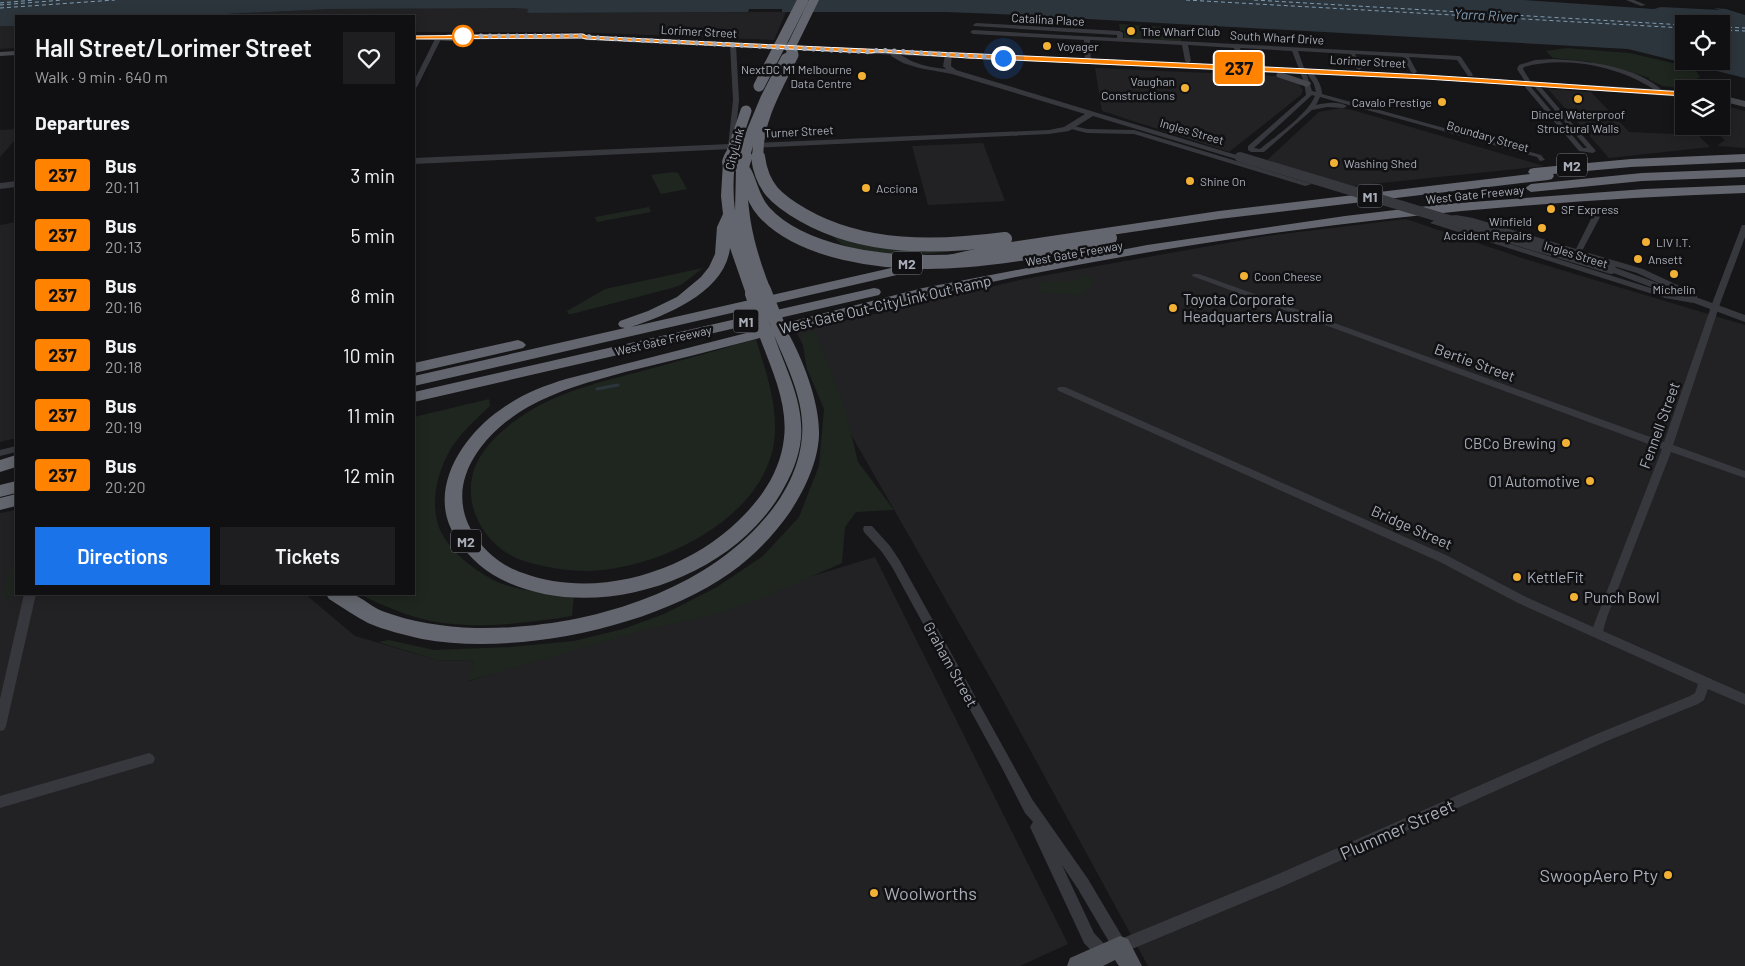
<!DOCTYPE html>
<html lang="en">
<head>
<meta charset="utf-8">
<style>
  :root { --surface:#101012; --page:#1e1e20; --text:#f1f3f6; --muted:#9c9d9f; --line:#303032; --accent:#1a73e8 }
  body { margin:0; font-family:Barlow,sans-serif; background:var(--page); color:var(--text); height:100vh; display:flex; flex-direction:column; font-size:19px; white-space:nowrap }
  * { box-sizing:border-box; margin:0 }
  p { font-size:16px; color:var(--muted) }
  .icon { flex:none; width:28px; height:28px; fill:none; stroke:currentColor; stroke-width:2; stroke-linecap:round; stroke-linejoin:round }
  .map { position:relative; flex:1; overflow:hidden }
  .side { position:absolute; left:15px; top:15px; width:400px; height:580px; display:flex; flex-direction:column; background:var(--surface); border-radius:0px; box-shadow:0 2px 12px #0003,0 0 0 1px var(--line) }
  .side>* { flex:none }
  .badge { padding:0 10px; border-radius:4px; font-size:18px; line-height:32px }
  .controls { position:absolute; left:1675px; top:15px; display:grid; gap:10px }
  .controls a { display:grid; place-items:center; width:55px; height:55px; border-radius:0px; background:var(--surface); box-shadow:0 2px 12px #0003,0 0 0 1px var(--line); font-size:25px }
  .you { position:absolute; width:25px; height:25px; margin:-12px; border:4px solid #fff; border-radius:50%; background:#1a73e8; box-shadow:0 0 0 8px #1a73e833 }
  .map>.badge { position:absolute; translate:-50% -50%; box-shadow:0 0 0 2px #fff }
  h2 { padding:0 20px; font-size:19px; line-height:45px }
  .round { display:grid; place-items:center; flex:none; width:52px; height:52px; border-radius:0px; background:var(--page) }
  .overview { display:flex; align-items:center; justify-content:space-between; height:85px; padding:0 20px }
  h1 { font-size:24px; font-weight:600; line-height:38px }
  .primary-button { display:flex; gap:10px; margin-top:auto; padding:10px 20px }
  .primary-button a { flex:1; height:58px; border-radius:0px; background:var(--accent); color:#fff; font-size:20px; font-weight:600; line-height:58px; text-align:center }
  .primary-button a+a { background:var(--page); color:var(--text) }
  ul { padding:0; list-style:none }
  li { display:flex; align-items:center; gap:15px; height:60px; padding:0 20px }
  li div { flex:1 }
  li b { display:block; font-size:19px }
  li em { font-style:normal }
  li .badge { min-width:55px; font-weight:700; text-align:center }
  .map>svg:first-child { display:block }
  .built { fill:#222225 }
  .green { fill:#1e261f }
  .water { fill:#2c353c; fill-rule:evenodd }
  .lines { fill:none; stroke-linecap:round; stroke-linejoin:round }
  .stream { stroke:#2c353c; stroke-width:3 }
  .ferry { stroke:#7f9bb3; stroke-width:1; stroke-dasharray:4 3; stroke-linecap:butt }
  .minor { fill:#37383d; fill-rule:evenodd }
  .tertiary { fill:#37383d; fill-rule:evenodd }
  .secondary { fill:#45474d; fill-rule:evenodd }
  .primary { fill:#53555c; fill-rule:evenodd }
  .motorway { fill:#63666e; fill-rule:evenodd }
  .tertiary-bridge-far1 { stroke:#37383d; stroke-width:8 }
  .tertiary-bridge { stroke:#37383d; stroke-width:10 }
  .motorway-bridge-far1 { stroke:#63666e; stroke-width:11 }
  .motorway-bridge { stroke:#63666e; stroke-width:14 }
  .line { fill:#ff8200; stroke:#fff }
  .walk { stroke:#a8adb8; stroke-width:5; stroke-dasharray:0 9 }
  .poi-dot { fill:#f2b134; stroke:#111113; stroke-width:2 }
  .stop-dot { fill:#fff; stroke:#ff8200; stroke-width:2.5 }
  .labels { text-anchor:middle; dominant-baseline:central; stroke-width:5; stroke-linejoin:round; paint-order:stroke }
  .far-street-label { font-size:12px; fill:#a8adb8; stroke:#111113 }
  .far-poi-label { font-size:12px; fill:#a8adb8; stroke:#111113; text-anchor:start }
  .far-water-label { font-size:14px; font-style:italic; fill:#7f9bb3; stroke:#111113 }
  .shield { fill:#111113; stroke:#7b7e86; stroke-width:1 }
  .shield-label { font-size:14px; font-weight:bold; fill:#a8adb8 }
  .poi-label { font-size:15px; fill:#a8adb8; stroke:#111113; text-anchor:start }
  .street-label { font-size:15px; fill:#a8adb8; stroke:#111113 }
  .near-street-label { font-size:18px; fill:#a8adb8; stroke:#111113 }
  .near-poi-label { font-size:18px; fill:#a8adb8; stroke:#111113; text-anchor:end }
</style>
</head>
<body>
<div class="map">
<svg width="1745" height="966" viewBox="0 0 1745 966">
  <rect width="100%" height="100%" fill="#161618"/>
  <g class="built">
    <path d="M419,8h95l15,1 1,4 256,-1 -12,28 -203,-8h-157v-16h-228l145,-7z"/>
    <path d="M0,26h16v22l-16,1z"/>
    <path d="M1095,68l181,8 22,7 5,7 -2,5 -72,57 -127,-41z"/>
    <path d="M1548,89l43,3 38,40 69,3 12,12 -101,11z"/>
    <path d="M1721,105l24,6v37l-28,-2 8,-6 -15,-14h11z"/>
    <path d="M1341,108l15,3 188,55 -191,20 -86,-26 52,-48z"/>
    <path d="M16,129v10l-16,18v-27z"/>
    <path d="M983,143l22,58 -77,4 -16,-59z"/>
    <path d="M1406,219l119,40 220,66v641h-597l-149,-273 -146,-255 -57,-106 228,-53 242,-43z"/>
    <path d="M16,222v216l-16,4v-217z"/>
    <path d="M16,510v84h289l50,42 82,24 37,1 -5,20 406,-124 193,387 -48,22h-1020v-453z"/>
  </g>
  <g class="green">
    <path d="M1119,24l60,4 2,13 -57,-3v-7l-4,-1z"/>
    <path d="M1566,48l64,5 51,12 15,6 4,6 -12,7 -3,5 -22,-3 -15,-7 2,-1 -41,-12 -1,1 -16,-3v-2l-39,-4 -7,-7z"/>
    <path d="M672,172l6,1 9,16 -26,5 -10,-19z"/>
    <path d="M649,207l2,5 -54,10 -2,-5z"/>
    <path d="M831,234l132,16 -59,7 -56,-10 -7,-3z"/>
    <path d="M703,268l-22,17 -9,3 -100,26h-4l-1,-3 38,-22z"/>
    <path d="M1085,275l10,6 -13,14 -41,-2 -4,-8 8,-4h30l4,-5z"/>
    <path d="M815,331l30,78 13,53 36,48 -38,2 -11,15 -3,36 -81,36 -44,15 -72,16 -177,51 6,-20 -37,-1 -59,-18 11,-2 45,10 76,-3 64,-6 49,-12 41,-15 53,-27 46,-31 36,-39 20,-51 5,-57 -17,-40 -6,-35z"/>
    <path d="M756,339c10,34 23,68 18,104 -12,77 -117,127 -187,128 -21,0 -43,-4 -63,-10 -34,-11 -59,-47 -52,-83 5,-27 31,-50 53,-64 38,-25 85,-34 128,-46 34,-9 68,-19 103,-29z"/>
    <path d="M489,399l1,7c-15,14 -33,30 -42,48 -11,20 -17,48 -10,70 7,25 39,49 62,59 23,9 50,10 74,12l-2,21c-45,7 -95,14 -141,5 -25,-5 -49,-16 -72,-27h55v-177z"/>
    <path d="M16,566v28h3l-16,5 7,-32z"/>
  </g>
  <path class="water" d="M0,0h1523l131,9 7,-2 59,3 -6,-2 12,1 19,6v63l-117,-29 -630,-35 -53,-2h-163v-3h-33l-1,3 -218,1 -3,-1 1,-3 -15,-1 -182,1 -145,7h-170v10h-16zM1684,24h37v37h-37z"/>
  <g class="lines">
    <path class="stream" d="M597,389l21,-4"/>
    <g class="ferry">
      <path d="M1186,0l498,28"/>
      <path d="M1254,0l430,25"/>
      <path d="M0,3l34,-3"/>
      <path d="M0,5l63,-5"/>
      <path d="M0,8l115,-8"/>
      <path d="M1721,27l24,1"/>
      <path d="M1721,30l24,1"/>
    </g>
    <g class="minor">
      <path d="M1626,0h8l12,5 -5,1z"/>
      <path d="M976,23l144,8 3,2v5l336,18 2,1 12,18 -1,1h-4l-11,-16 -48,-3 8,15 -3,2 -3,-2 -8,-15 -48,-3 7,14 -3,2 -3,-2 -7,-14 -51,-3 6,17 7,2c5,7 11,15 11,24l219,61 4,5 -5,1 -3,-4 -217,-60 -4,8c10,-2 22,-4 31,1l-3,2 -17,-1 -15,3 -48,42h-13l-3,-2v-4l58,-51 -2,-13 -12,-31 -52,-3 5,15 -3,2 -3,-2 -5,-15 -46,-3 3,16 -3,2 -3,-2 -3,-16 -92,-5 1,22 -3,2 -3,-2 -1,-22 -111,-6 -3,-2 3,-2 144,8v-3l-143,-9 -1,-1zM1306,72l8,12 2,8 -4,-1zM1312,95l3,1c-9,20 -38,39 -55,53l-6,-1z"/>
      <path d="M439,35l3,2 -25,50 -3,2v-8l22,-44z"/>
      <path d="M733,43l3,2 3,55 -5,47 -3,2 -3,-2 5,-47 -3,-55z"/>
      <path d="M1553,59c35,2 85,7 111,33l-5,1c-36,-26 -92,-38 -135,-26l-1,2 8,13 8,3 57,66 -3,2 -14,-2 -54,-64 1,-4 -9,-14 2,-4 16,-5zM1530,86l5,1 52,61h-4z"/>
      <path d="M1069,125l18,4 47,1 178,54 -7,2 -171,-52 -47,-1 -20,-5 -1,-1z"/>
      <path d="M1456,215l17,3 103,31 16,-32 4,-2h3l1,2 -18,34 61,18 54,25v4h-6l-54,-25 -170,-51 -15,-2 -12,2 230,72 26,5 1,2 -4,2 -28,-5 -235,-75 10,-6z"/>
      <path d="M1742,225h3v12l-24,64 -48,144 72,26v7l-74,-26 -64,165 -4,14 142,63v11l-37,-16 -4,11 -6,4 -91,37 -321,144 -166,69 -5,-2 -37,-63 -16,-24 32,68 15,16 2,5 -2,5 -5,2 -5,-2 -15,-16 -54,-116 3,-5 -8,-9 -23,-45 -110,-201 -10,-15 -18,-20 -1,-3 1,-3h8l18,20 10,15 132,238 56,80 35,59 153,-63 323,-142 91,-37 5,-3 3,-9 -180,-81 -78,-41 -381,-171 -2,-2 2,-2h6l383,169 78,41 67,30 69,-178 -470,-173 1,-2h6l465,168 49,-141z"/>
      <path d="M16,446v6l-16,4v-6z"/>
      <path d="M24,594h12l-30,132 -2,4 -4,1v-32z"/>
      <path d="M149,753l4,2 2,4 -2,4 -153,45v-12z"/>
    </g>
    <g class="tertiary">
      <path d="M891,52c8,0 15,7 23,10 10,4 21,6 32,7l-3,-3 2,-11 7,-2 -1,13 5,4 287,87 -7,2 -143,-43 -24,15 -20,3 -635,30v-6l635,-28 15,-3 21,-13 -133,-40 -33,-6 -16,-5 -12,-7z"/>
      <path d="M16,181v6l-16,2v-6z"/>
      <path d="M1611,266l134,49v7l-137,-51 -2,-2z"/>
    </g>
    <g class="secondary">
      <path d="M449,34h134l5,2c365,18 731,31 1096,55v6l-258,-18 -143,-6 27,9 1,2 -4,3 -30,-10 -1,-2 2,-2 -692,-33 -5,-2h-126l-3,3 -38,-2v-4l28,1z"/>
      <path d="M16,51v4l-16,1v-4z"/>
      <path d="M1721,95l24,6v6l-24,-6z"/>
    </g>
    <path class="primary" d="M1120,936l8,3 14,27h-23l-4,-6 -12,6h-36l3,-8z"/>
    <g class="motorway">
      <path d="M809,0h10l-23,47 -1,2h-8l-1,-2z"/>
      <path d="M787,52l5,3 -21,41 -16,43 -2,2h-8l-2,-2 18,-43 21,-41z"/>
      <path d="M1745,154v8l-114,5 -78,7 1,2 -2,3 -4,1 -329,39 -222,33 -583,134v-10l211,-48 -5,-1 -2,-3 2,-3 28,-10 29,-14 24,-20 8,-10 6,-13 2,-27 6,-13 -2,-18 2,-34 6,-4 6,4c-2,17 -2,33 0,49l1,-43 6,-4 6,4c-3,43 7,82 23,122l-2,3 -5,1 -6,-2 -1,5h-10l-17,-49c-5,44 -63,67 -99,79l366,-83 222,-33 311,-37 -2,-2 2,-3 4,-1 97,-9z"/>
      <path d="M1745,169v8l-103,4 -111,11 -6,-4 6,-4 111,-11z"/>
      <path d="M1745,185v8c-323,11 -645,54 -958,138 16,28 33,72 32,104 -1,27 -14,54 -29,77 -16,23 -37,45 -60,61 -78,55 -215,83 -308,66 -17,-4 -38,-9 -54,-16 -13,-7 -26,-16 -39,-24l-3,-5c8,0 20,-2 26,0 11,4 20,13 30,17 29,11 62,16 93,17 101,2 224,-31 291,-111 19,-22 34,-51 36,-81 3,-35 -15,-70 -28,-101 11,33 30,66 27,103 -2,20 -10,38 -20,55 -50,85 -180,130 -272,90 -23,-10 -39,-24 -52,-44 -32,-46 4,-102 43,-129 20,-15 43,-24 66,-31l357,-91 224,-43 198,-29 100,-12 200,-15zM760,338c12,32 28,66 24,100 -3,29 -18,54 -38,75 -53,57 -147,88 -223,60 -18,-6 -35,-18 -46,-34 -38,-52 4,-105 51,-132 30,-17 64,-26 97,-35 45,-11 90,-22 135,-34z"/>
      <path d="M874,288l5,1 2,3 -2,3 -465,107v-10z"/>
      <path d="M518,340l5,2 3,3 -3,3 -109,25v-10z"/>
      <path d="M16,455v12l-16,5v-12z"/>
      <path d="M16,481v12l-16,4v-12z"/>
      <path d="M16,494v12l-16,4v-12z"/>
    </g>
    <path class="tertiary-bridge-far1" d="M1239,157l5,1"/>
    <path class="tertiary-bridge" d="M1240,157l371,112"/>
    <g class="motorway-bridge-far1">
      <path d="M759,86l44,-86"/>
      <path d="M730,158l16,-47"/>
      <path d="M744,158l5,-19"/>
      <path d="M758,158c-2,-36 19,-71 35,-103l-2,-8"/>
    </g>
    <g class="motorway-bridge">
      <path d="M745,157c-1,3 -3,9 -3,11 1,3 3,4 4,7 6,13 7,25 18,37 20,22 51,34 80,41 89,21 178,1 266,-15"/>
      <path d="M758,157c4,31 19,43 45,58 61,35 134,33 202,24"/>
      <path d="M729,162l2,-5"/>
      <path d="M764,290l17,43"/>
      <path d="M752,294l15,42"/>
    </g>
  </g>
  <path class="line" d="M583,34l4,2c279,14 558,24 838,39 86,5 172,12 259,17l3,2 -3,2 -258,-17 -458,-21 -90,-6 -7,1 -285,-14 -4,-1 -168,1 -3,-2 3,-1z"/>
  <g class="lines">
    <path class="walk" d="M463,36h120l16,2 272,14 7,-2 125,8"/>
  </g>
  <g class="poi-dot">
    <circle cx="1131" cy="31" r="5"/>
    <circle cx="1047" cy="46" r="5"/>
    <circle cx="862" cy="76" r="5"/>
    <circle cx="1185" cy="88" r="5"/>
    <circle cx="1578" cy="99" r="5"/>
    <circle cx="1442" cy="102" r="5"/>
    <circle cx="1334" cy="163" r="5"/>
    <circle cx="1190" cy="181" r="5"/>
    <circle cx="866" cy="188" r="5"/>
    <circle cx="1551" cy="209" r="5"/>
    <circle cx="1542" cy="228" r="5"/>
    <circle cx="1646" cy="242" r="5"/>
    <circle cx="1638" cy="259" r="5"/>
    <circle cx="1674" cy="274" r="5"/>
    <circle cx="1244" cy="276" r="5"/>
    <circle cx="1173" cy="308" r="5"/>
    <circle cx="1566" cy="443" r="5"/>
    <circle cx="1590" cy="481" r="5"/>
    <circle cx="1517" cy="577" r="5"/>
    <circle cx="1574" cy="597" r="5"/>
    <circle cx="1668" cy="875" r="5"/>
    <circle cx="874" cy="893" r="5"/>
  </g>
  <circle class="stop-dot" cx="463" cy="36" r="10"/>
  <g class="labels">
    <g class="far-street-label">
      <text transform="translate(1048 19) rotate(3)">Catalina Place</text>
      <text transform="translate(699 31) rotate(3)">Lorimer Street</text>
      <text transform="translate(1277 37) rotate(3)">South Wharf Drive</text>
      <text transform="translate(1368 61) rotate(3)">Lorimer Street</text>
      <text transform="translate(799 131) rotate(-3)">Turner Street</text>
      <text transform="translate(1192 131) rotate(16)">Ingles Street</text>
      <text transform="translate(1488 136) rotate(16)">Boundary Street</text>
      <text transform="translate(734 149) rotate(-75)">CityLink</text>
      <text transform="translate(1475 194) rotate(-6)">West Gate Freeway</text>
      <text transform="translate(1074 253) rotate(-10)">West Gate Freeway</text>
      <text transform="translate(1576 254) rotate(17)">Ingles Street</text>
      <text transform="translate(663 340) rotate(-13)">West Gate Freeway</text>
    </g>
    <g class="far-poi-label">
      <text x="1141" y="31">The Wharf Club</text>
      <text x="1057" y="46">Voyager</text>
      <text x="852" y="69" text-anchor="end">NextDC M1 Melbourne<tspan x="852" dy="14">Data Centre</tspan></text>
      <text x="1175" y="81" text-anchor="end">Vaughan<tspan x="1175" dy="14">Constructions</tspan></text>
      <text x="1432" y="102" text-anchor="end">Cavalo Prestige</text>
      <text x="1578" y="114" text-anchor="middle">Dincel Waterproof<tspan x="1578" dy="14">Structural Walls</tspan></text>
      <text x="1344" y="163">Washing Shed</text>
      <text x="1200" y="181">Shine On</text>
      <text x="876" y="188">Acciona</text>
      <text x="1561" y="209">SF Express</text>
      <text x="1532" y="221" text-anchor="end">Winfield<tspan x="1532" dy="14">Accident Repairs</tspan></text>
      <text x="1656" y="242">LIV I.T.</text>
      <text x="1648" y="259">Ansett</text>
      <text x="1254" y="276">Coon Cheese</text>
      <text x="1674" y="289" text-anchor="middle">Michelin</text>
    </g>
    <g class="far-water-label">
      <text transform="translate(1486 15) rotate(3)">Yarra River</text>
    </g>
    <g class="shield">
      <rect x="1557" y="153.5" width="30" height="23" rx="4"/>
      <rect x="1357.5" y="184.5" width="25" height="23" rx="4"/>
      <rect x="892" y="251.5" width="30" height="23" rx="4"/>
      <rect x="733.5" y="309.5" width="25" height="23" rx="4"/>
      <rect x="451" y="529.5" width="30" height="23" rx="4"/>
    </g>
    <g class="shield-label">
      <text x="1572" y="165">M2</text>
      <text x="1370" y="196">M1</text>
      <text x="907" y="263">M2</text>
      <text x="746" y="321">M1</text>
      <text x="466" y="541">M2</text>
    </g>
    <g class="poi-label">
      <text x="1183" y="299">Toyota Corporate<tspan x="1183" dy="17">Headquarters Australia</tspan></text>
      <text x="1556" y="443" text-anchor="end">CBCo Brewing</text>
      <text x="1580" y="481" text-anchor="end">01 Automotive</text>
      <text x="1527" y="577">KettleFit</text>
      <text x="1584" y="597">Punch Bowl</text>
    </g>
    <g class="street-label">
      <text transform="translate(885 304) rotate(-13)">West Gate Out-CityLink Out Ramp</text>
      <text transform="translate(1475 362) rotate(20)">Bertie Street</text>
      <text transform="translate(1659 425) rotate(-70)">Fennell Street</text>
      <text transform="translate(1412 527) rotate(24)">Bridge Street</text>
      <text transform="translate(951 664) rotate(61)">Graham Street</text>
    </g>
    <g class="near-street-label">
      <text transform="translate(1397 829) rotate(-24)">Plummer Street</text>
    </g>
    <g class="near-poi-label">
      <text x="1658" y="875">SwoopAero Pty</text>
      <text x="884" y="893" text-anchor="start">Woolworths</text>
    </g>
  </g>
</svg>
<div class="controls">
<a><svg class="icon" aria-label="locate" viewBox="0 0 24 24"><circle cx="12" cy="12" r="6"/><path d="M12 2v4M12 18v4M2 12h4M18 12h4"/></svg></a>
<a><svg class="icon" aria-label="layers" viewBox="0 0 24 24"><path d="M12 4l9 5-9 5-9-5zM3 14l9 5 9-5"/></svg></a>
</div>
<div class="you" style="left:1003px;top:58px"></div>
<b class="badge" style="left:1239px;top:68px;background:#ff8200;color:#111">237</b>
<section class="side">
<div class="overview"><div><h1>Hall Street/Lorimer Street</h1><p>Walk · 9 min · 640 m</p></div><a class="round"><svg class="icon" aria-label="heart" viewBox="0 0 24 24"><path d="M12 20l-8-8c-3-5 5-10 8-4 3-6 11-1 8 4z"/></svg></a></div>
<h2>Departures</h2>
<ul>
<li><span class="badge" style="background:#ff8200;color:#111">237</span><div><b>Bus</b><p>20:11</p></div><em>3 min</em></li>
<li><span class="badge" style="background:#ff8200;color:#111">237</span><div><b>Bus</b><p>20:13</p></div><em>5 min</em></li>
<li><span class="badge" style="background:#ff8200;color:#111">237</span><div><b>Bus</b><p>20:16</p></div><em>8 min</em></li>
<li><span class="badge" style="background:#ff8200;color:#111">237</span><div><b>Bus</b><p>20:18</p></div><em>10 min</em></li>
<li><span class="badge" style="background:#ff8200;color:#111">237</span><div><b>Bus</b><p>20:19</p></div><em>11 min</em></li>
<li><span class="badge" style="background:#ff8200;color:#111">237</span><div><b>Bus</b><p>20:20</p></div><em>12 min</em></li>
</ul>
<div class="primary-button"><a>Directions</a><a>Tickets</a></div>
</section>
</div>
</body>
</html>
